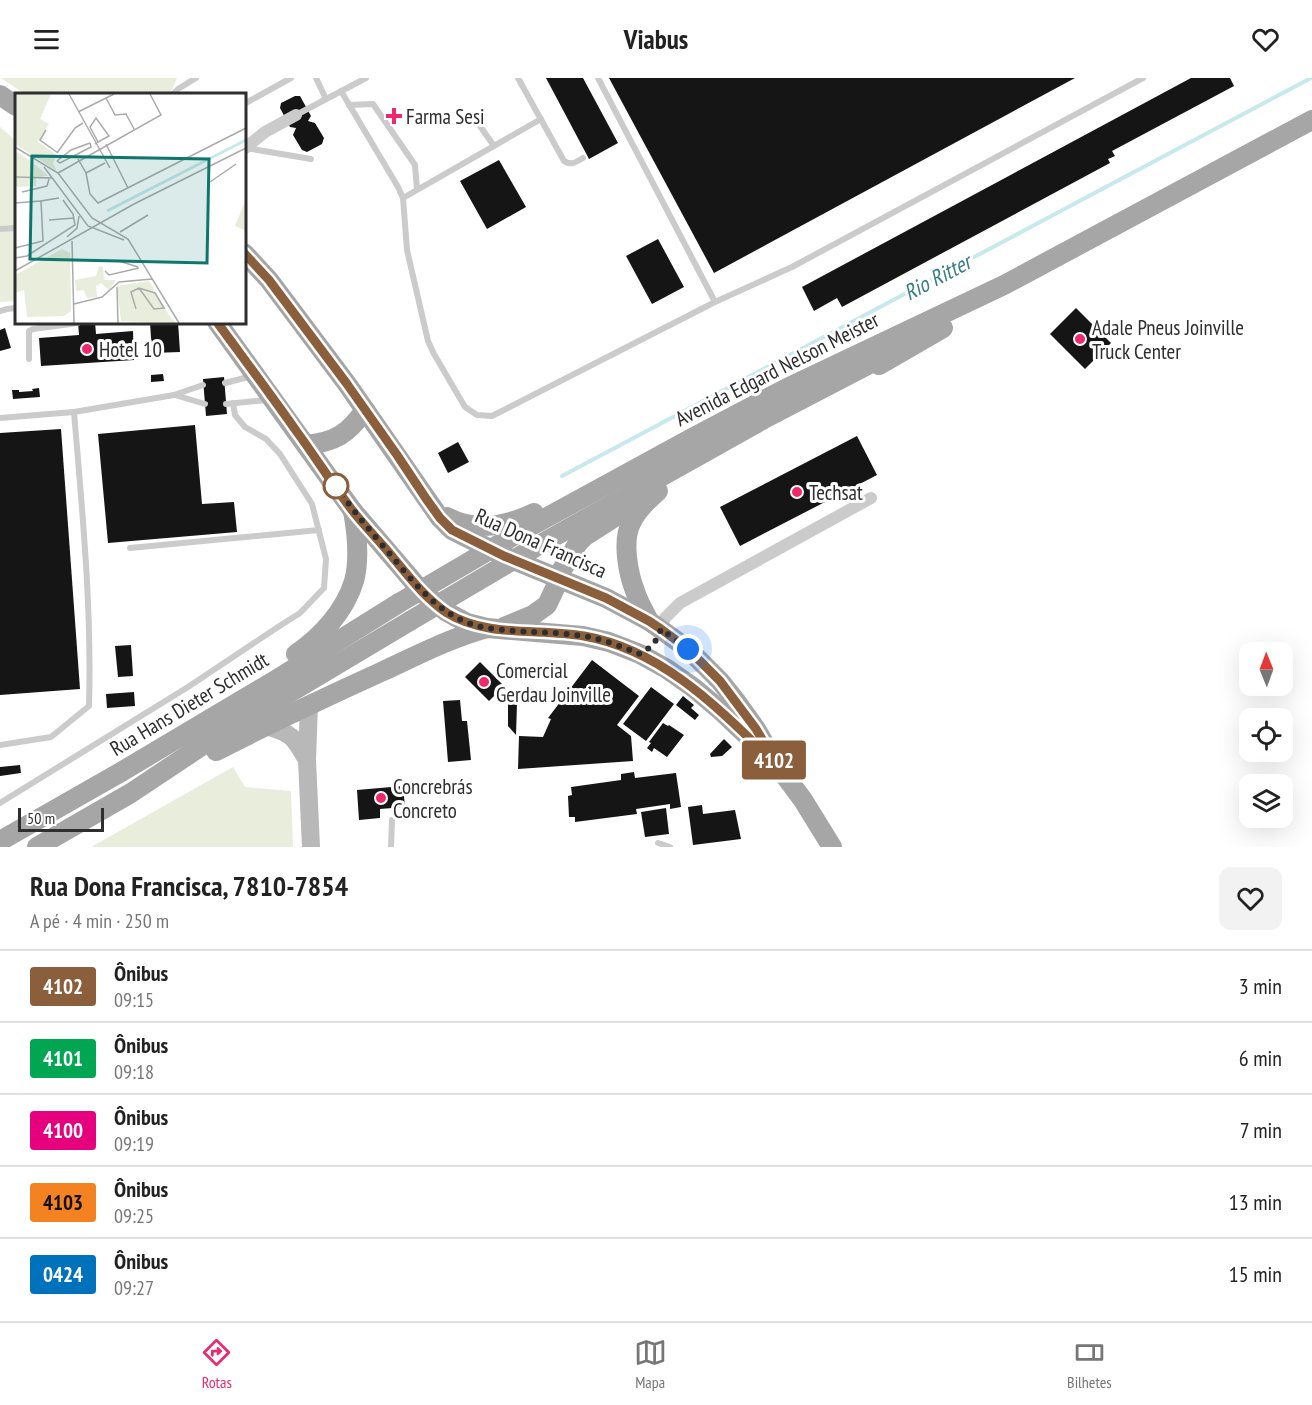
<!DOCTYPE html>
<html lang="pt">
<head>
<meta charset="utf-8">
<style>
  :root { --surface:#fff; --page:#f2f2f2; --text:#222; --muted:#767676; --line:#e0e0e0; --accent:#ee286c }
  body { margin:0; font-family:"PT Sans Narrow",sans-serif; background:var(--page); color:var(--text); height:100vh; display:flex; flex-direction:column; font-size:22px; white-space:nowrap }
  * { box-sizing:border-box; margin:0 }
  p { font-size:20px; color:var(--muted) }
  .icon { flex:none; width:33px; height:33px; fill:none; stroke:currentColor; stroke-width:2; stroke-linecap:round; stroke-linejoin:round }
  .map { position:relative; height:769px; overflow:hidden }
  .details { display:flex; flex-direction:column; background:var(--surface); flex:1 }
  .details>* { flex:none }
  .badge { padding:0 12px; border-radius:4px; font-size:21px; line-height:39px }
  .needle { width:39px; rotate:359deg }
  .controls { position:absolute; left:1239px; top:564px; display:grid; gap:12px }
  .controls a { display:grid; place-items:center; width:54px; height:54px; border-radius:12px; background:var(--surface); box-shadow:0 6px 24px #0002; font-size:30px }
  .scale { position:absolute; left:18px; bottom:15px; width:86px; box-sizing:border-box; padding-left:6px; border:3px solid #2e2e2e; border-top:0; font-size:16px; line-height:21px; white-space:nowrap; color:#2e2e2e; -webkit-text-stroke:4px #fff; paint-order:stroke }
  .you { position:absolute; width:30px; height:30px; margin:-15px; border:4px solid #fff; border-radius:50%; background:#1a73e8; box-shadow:0 0 0 9px #1a73e833 }
  .map>.badge { position:absolute; translate:-50% -50%; box-shadow:0 0 0 3px #fff }
  .round { display:grid; place-items:center; flex:none; width:63px; height:63px; border-radius:12px; background:var(--page) }
  .summary { display:flex; align-items:center; justify-content:space-between; height:102px; padding:0 30px }
  h1 { font-size:28px; font-weight:800; line-height:45px }
  ul { padding:0; list-style:none }
  li { display:flex; align-items:center; gap:18px; height:72px; padding:0 30px; border-top:2px solid var(--line) }
  li div { flex:1 }
  li b { display:block; font-size:22px }
  li em { font-style:normal }
  li .badge { min-width:66px; font-weight:700; text-align:center }
  header { display:flex; justify-content:space-between; align-items:center; height:78px; padding:0 30px; background:var(--surface); font-size:27px; font-weight:800 }
  .menu { display:flex; justify-content:space-around; align-items:center; height:84px; border-top:2px solid var(--line); background:var(--surface); font-size:16px; color:var(--muted) }
  .menu a { display:grid; justify-items:center; gap:3px }
  .menu .current { color:var(--accent) }
  .map>svg:first-child { display:block }
  .green { fill:#e9eddb }
  .lines { fill:none; stroke-linecap:round; stroke-linejoin:round }
  .stream { stroke:#c7e9ed; stroke-width:4 }
  .building { fill:#151515 }
  .lane { stroke:#cbcbcb; stroke-width:6 }
  .street { stroke:#cbcbcb; stroke-width:12 }
  .secondary { stroke:#b8b8b8; stroke-width:18 }
  .primary { stroke:#a6a6a6; stroke-width:20 }
  .primary-bridge { stroke:#a6a6a6; stroke-width:20 }
  .line-casing { stroke:#fff; stroke-width:14 }
  .line { stroke:#8b5e3c; stroke-width:9 }
  .walk { stroke:#2e2e2e; stroke-width:6; stroke-dasharray:0 10.8 }
  .poi-dot { fill:#ee286c; stroke:#fff; stroke-width:2 }
  .stop-dot { fill:#fff; stroke:#8b5e3c; stroke-width:3 }
  .labels { text-anchor:middle; dominant-baseline:central; stroke-width:6; stroke-linejoin:round; paint-order:stroke }
  .poi-label { font-size:21px; fill:#2e2e2e; stroke:#fff; text-anchor:start }
  .street-label { font-size:21px; fill:#2e2e2e; stroke:#fff }
  .water-label { font-size:22px; font-style:italic; fill:#347e88; stroke:#fff }
  .inset-river { fill:none; stroke:#c7e9ed; stroke-width:3 }
  .inset-road { fill:none; stroke:#ababab; stroke-width:1.5 }
  .view { fill:#0f766e; fill-opacity:0.15; stroke:#0f766e; stroke-width:3 }
  .inset-edge { fill:none; stroke:#2e2e2e; stroke-width:3 }
</style>
</head>
<body>
<header><svg class="icon" aria-label="menu" viewBox="0 0 24 24"><path d="M4 6h16M4 12h16M4 18h16"/></svg>Viabus<svg class="icon" aria-label="heart" viewBox="0 0 24 24"><path d="M12 20l-8-8c-3-5 5-10 8-4 3-6 11-1 8 4z"/></svg></header>
<div class="map">
<svg width="1312" height="769" viewBox="0 0 1312 769">
  <rect width="100%" height="100%" fill="#fff"/>
  <g class="green">
    <path d="M1,0h176l-7,16h-145z"/>
    <path d="M0,49l16,14v160l-16,1z"/>
    <path d="M233,689l12,20 46,4 2,56h-202z"/>
  </g>
  <g class="lines">
    <path class="stream" d="M562,398l749,-398"/>
  </g>
  <g class="building">
    <path d="M546,0h37l35,65 -29,16z"/>
    <path d="M609,0h466l-361,195z"/>
    <path d="M1191,0h39l4,8 -122,65 3,5 -7,3 2,4 -268,144 -5,-9 -23,13 -12,-24z"/>
    <path d="M295,18h5l11,20 -3,5 7,2 9,15 -2,6 -15,8 -5,-2 -9,-15 3,-7 -6,-1 -10,-19 1,-5z"/>
    <path d="M499,82l27,47 -39,22 -27,-48z"/>
    <path d="M658,161l26,48 -32,17 -26,-48z"/>
    <path d="M1076,230l35,35 -26,26 -35,-35z"/>
    <path d="M78,244h17l1,12 37,-3 1,29 -93,6 -2,-28 40,-3z"/>
    <path d="M150,244h28l2,30 -28,1z"/>
    <path d="M5,250l6,20 -11,3v-21z"/>
    <path d="M163,296l1,7 -13,1v-7z"/>
    <path d="M224,299l3,37 -21,2 -3,-37z"/>
    <path d="M39,310l1,9 -27,2 -1,-9h7v2l14,-1 -1,-2z"/>
    <path d="M195,347l7,79 32,-2 3,30 -129,11 -10,-109z"/>
    <path d="M61,351l19,260 -80,6v-262z"/>
    <path d="M857,358l20,39 -137,71 -20,-39z"/>
    <path d="M458,364l11,20 -21,11 -10,-20z"/>
    <path d="M131,567l2,31 -15,1 -3,-31z"/>
    <path d="M592,582l47,36 -22,29 14,11 2,25 -115,8 1,-33 24,1 8,-18 -3,-1z"/>
    <path d="M480,584l24,24 -15,15 -24,-24z"/>
    <path d="M651,609l23,17 -28,37 -23,-17z"/>
    <path d="M134,614l1,14 -28,2 -1,-14z"/>
    <path d="M683,618l11,9 -3,3 8,7 -4,5 -19,-15z"/>
    <path d="M460,622l2,21h5l4,39 -23,2 -5,-61z"/>
    <path d="M508,626h9l-1,31 -8,-9z"/>
    <path d="M663,645l5,3 1,-1 15,10 -17,22 -13,-9 -2,4 -5,-4 4,-5 -2,-1z"/>
    <path d="M724,661l8,8 -10,9 -11,1 -1,-3z"/>
    <path d="M20,687l1,8 -21,3v-9z"/>
    <path d="M634,694l1,6 41,-5 5,34 -11,2v-5l-34,5 1,5 -62,8v-5h-6l-1,-21 4,-1 -1,-8 50,-7v-6z"/>
    <path d="M403,708l2,21 -25,2v9l-21,2 -2,-30z"/>
    <path d="M702,727l1,9 32,-4 6,29 -48,6 -5,-38z"/>
    <path d="M666,730l3,26 -24,3 -4,-25z"/>
  </g>
  <g class="lines">
    <g class="lane">
      <path d="M316,0l10,21"/>
      <path d="M518,0l46,83c7,5 12,1 19,-3"/>
      <path d="M598,0l117,224"/>
      <path d="M341,13l57,96 5,11 4,52 21,91 6,13 31,53 12,8 15,1 223,-114 77,-35 351,-189"/>
      <path d="M173,16l5,-5 18,-11"/>
      <path d="M244,26l47,-26"/>
      <path d="M349,27l24,-1 42,61 2,24"/>
      <path d="M296,37l70,-37"/>
      <path d="M475,41l19,27"/>
      <path d="M246,70l65,11"/>
      <path d="M403,120l138,-79"/>
      <path d="M0,151l16,-1"/>
      <path d="M0,233l7,-2 9,-1"/>
      <path d="M29,281v-28l4,-2 45,-6"/>
      <path d="M225,305l27,-7"/>
      <path d="M175,317l30,9"/>
      <path d="M226,326l41,-4"/>
      <path d="M0,340l74,-6"/>
      <path d="M130,470l189,-18"/>
      <path d="M0,667l51,-8 38,-31c3,-99 -7,-197 -15,-294l100,-17 29,-10"/>
      <path d="M0,725l188,-116 93,-62 19,-12 24,-25 2,-29 -14,-55 -32,-50 -14,-15 -21,-12 -10,-12 -2,-12"/>
      <path d="M658,765l12,4"/>
      <path d="M391,769l1,-27"/>
    </g>
    <g class="street">
      <path d="M244,71l21,-17 31,-17"/>
      <path d="M661,551l4,-11 15,-15 191,-105"/>
    </g>
    <g class="secondary">
      <path d="M309,627l-2,55 4,87"/>
      <path d="M266,648c26,7 28,11 41,34"/>
    </g>
    <g class="primary">
      <path d="M0,17l16,11"/>
      <path d="M244,175l25,27 78,104 93,134 12,12 52,26 102,42 43,23 39,28 32,32 16,20 20,28 21,36 26,35 29,47"/>
      <path d="M217,244l136,189 71,83 23,18 20,11 20,5 96,8 26,6 31,12 27,15 27,19 26,22 38,36"/>
      <path d="M879,287l64,-37"/>
      <path d="M306,367c29,-3 42,-11 59,-35"/>
      <path d="M447,439c28,15 60,9 87,-4"/>
      <path d="M520,454l172,-94 95,-50 217,-103 308,-165"/>
      <path d="M532,471l232,-130 123,-64"/>
      <path d="M649,543c-5,-10 -11,-20 -14,-30 -7,-18 -13,-50 -4,-68 6,-13 17,-23 27,-32"/>
      <path d="M504,549l29,-12 14,-10 9,-19 1,-8 21,-35 7,-7 39,-25"/>
      <path d="M296,576c25,-17 49,-43 58,-73 6,-22 3,-48 -1,-70"/>
      <path d="M216,673c55,-28 110,-54 165,-79 35,-16 69,-34 106,-44"/>
      <path d="M0,763l121,-69 153,-91 125,-78"/>
      <path d="M37,769l94,-54 78,-52 201,-120"/>
    </g>
    <g class="primary-bridge">
      <path d="M399,525l121,-71"/>
      <path d="M410,543l122,-72"/>
    </g>
  </g>
  <g class="lines">
    <defs>
      <path id="line" d="M217,244c27,37 54,73 80,110 19,26 36,53 55,78 10,13 22,25 33,38 19,22 37,48 62,65 41,25 92,15 137,23 80,14 137,75 193,129l-21,-36 -36,-48 -32,-32 -27,-20 -12,-8 -43,-23 -102,-42 -52,-26 -12,-12 -13,-18 -30,-45 -50,-71 -78,-104 -25,-27"/>
    </defs>
    <use href="#line" class="line-casing"/>
    <use href="#line" class="line"/>
    <path class="walk" d="M336,408c15,22 31,41 48,61 28,33 57,74 103,81 32,5 65,3 96,8 20,3 39,11 57,18 12,-7 17,-13 21,-25l27,20"/>
  </g>
  <g class="poi-dot">
    <path d="M391 29h6v6h6v6h-6v6h-6v-6h-6v-6h6z"/>
    <circle cx="1080" cy="261" r="6"/>
    <circle cx="87" cy="271" r="6"/>
    <circle cx="797" cy="414" r="6"/>
    <circle cx="484" cy="604" r="6"/>
    <circle cx="381" cy="720" r="6"/>
  </g>
  <circle class="stop-dot" cx="336" cy="408" r="12"/>
  <g class="labels">
    <g class="poi-label">
      <text x="406" y="38">Farma Sesi</text>
      <text x="1092" y="249">Adale Pneus Joinville<tspan x="1092" dy="24">Truck Center</tspan></text>
      <text x="99" y="271">Hotel 10</text>
      <text x="809" y="414">Techsat</text>
      <text x="496" y="592">Comercial<tspan x="496" dy="24">Gerdau Joinville</tspan></text>
      <text x="393" y="708">Concrebrás<tspan x="393" dy="24">Concreto</tspan></text>
    </g>
    <g class="street-label">
      <text transform="translate(777 291) rotate(-27)">Avenida Edgard Nelson Meister</text>
      <text transform="translate(541 465) rotate(24)">Rua Dona Francisca</text>
      <text transform="translate(189 626) rotate(-31)">Rua Hans Dieter Schmidt</text>
    </g>
    <g class="water-label">
      <text transform="translate(937 199) rotate(-28)">Rio Ritter</text>
    </g>
  </g>
  <g transform="translate(15 15)">
    <rect width="231" height="231" fill="#fff"/>
    <path d="M0,1h36l-11,25 9,5 -11,18 19,13 -4,8 4,8 -42,-27zM0,58l16,10 17,15 -12,1v9l-21,1zM231,106v32l-11,-5zM47,156l8,4 1,58 -7,5 -37,1 -3,-27 -9,3v-18zM84,173l4,1 1,13h12l-7,10 -8,-7 -5,3 1,11 -10,1 -3,-8 -8,1 -1,-11 21,-4zM134,188l20,34 7,8 -55,-2 -4,-35z" fill="#e9eddb"/>
    <path class="inset-river" d="M92,118l139,-71"/>
    <path class="inset-road" d="M54,1l41,74M91,5l9,17 11,-1 8,15M63,19l36,-18M31,37l-6,10 18,13M80,51l3,-2 -8,-15 6,-9 13,18 -11,6M91,51l22,44M0,54l43,26 34,45 36,21 51,84M42,60l18,-25 8,-5M63,66l8,14 4,21 8,9 148,-75M42,68l3,2 31,-16 -1,-4M42,68l14,-11 19,-7M29,74l44,59 36,14M43,80l103,-58 -11,-21M71,80l19,-10M0,84l37,1M195,89l26,-18M7,99l25,-6 2,-7M0,110l26,-2M34,127l25,-2M105,139l28,-17M52,144l10,-9 2,-12M57,148l2,82M0,155l28,-7 -2,-40 18,-3M0,165l12,-2 48,-31 -2,-11 -10,-14M104,168l19,6M0,178l119,-67 112,-56M90,178l4,4 30,-7M102,194l1,36M124,195l15,21 11,-1M59,211l28,-7 17,-15 33,-3M121,216l-5,-17 8,-4 16,5 9,15"/>
    <path class="view" d="M17,63l177,3 -2,104 -177,-4z"/>
    <rect width="231" height="231" class="inset-edge"/>
  </g>
</svg>
<div class="controls">
<a><svg class="needle" viewBox="-14 -14 28 28"><path d="M0-13l5 13h-10z" fill="#e53935"/><path d="M0 13l5-13h-10z" fill="#767676"/></svg></a>
<a><svg class="icon" aria-label="locate" viewBox="0 0 24 24"><circle cx="12" cy="12" r="6"/><path d="M12 2v4M12 18v4M2 12h4M18 12h4"/></svg></a>
<a><svg class="icon" aria-label="layers" viewBox="0 0 24 24"><path d="M12 4l9 5-9 5-9-5zM3 14l9 5 9-5"/></svg></a>
</div>
<div class="scale">50 m</div>
<div class="you" style="left:688px;top:571px"></div>
<b class="badge" style="left:774px;top:682px;background:#8b5e3c;color:#fff">4102</b>
</div>
<section class="details">
<div class="summary"><div><h1>Rua Dona Francisca, 7810-7854</h1><p>A pé · 4 min · 250 m</p></div><a class="round"><svg class="icon" aria-label="heart" viewBox="0 0 24 24"><path d="M12 20l-8-8c-3-5 5-10 8-4 3-6 11-1 8 4z"/></svg></a></div>
<ul>
<li><span class="badge" style="background:#8b5e3c;color:#fff">4102</span><div><b>Ônibus</b><p>09:15</p></div><em>3 min</em></li>
<li><span class="badge" style="background:#00a651;color:#fff">4101</span><div><b>Ônibus</b><p>09:18</p></div><em>6 min</em></li>
<li><span class="badge" style="background:#e6007e;color:#fff">4100</span><div><b>Ônibus</b><p>09:19</p></div><em>7 min</em></li>
<li><span class="badge" style="background:#f58220;color:#111">4103</span><div><b>Ônibus</b><p>09:25</p></div><em>13 min</em></li>
<li><span class="badge" style="background:#0072bc;color:#fff">0424</span><div><b>Ônibus</b><p>09:27</p></div><em>15 min</em></li>
</ul>
</section>
<nav class="menu">
<a class="current"><svg class="icon" aria-label="directions" viewBox="0 0 24 24"><path d="M12 3l9 9-9 9-9-9zM9 14v-3h6M13 9l2 2-2 2"/></svg>Rotas</a>
<a><svg class="icon" aria-label="map" viewBox="0 0 24 24"><path d="M3 6l6-2 6 2 6-2v14l-6 2-6-2-6 2zM9 4v14M15 6v14"/></svg>Mapa</a>
<a><svg class="icon" aria-label="tickets" viewBox="0 0 24 24"><path d="M3 7h18v10H3zM15 7v10"/></svg>Bilhetes</a>
</nav>
</body>
</html>
